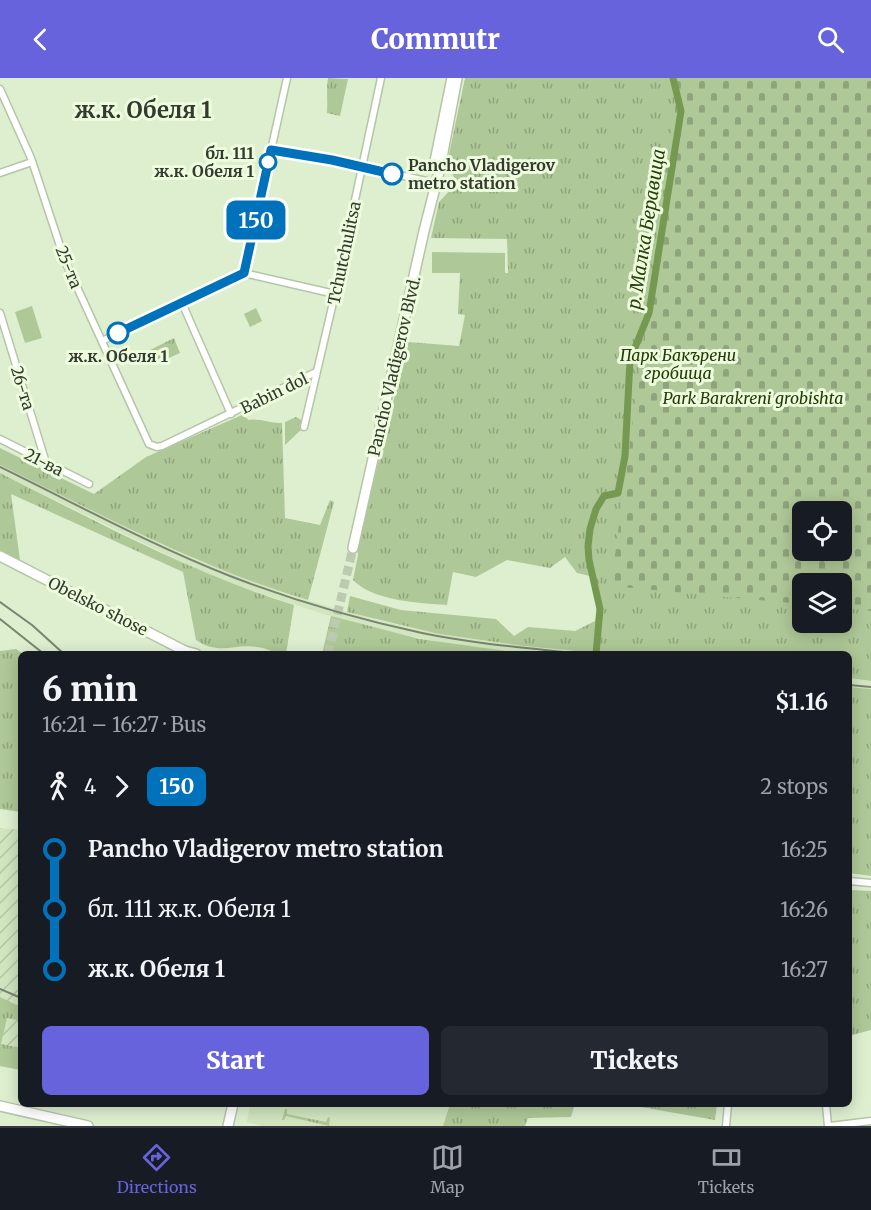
<!DOCTYPE html>
<html lang="en">
<head>
<meta charset="utf-8">
<style>
  :root { --surface:#171b24; --page:#242831; --text:#f1f3f6; --muted:#9ea1a6; --line:#363941; --accent:#6663dc }
  body { margin:0; font-family:Merriweather,serif; background:var(--page); color:var(--text); height:100vh; display:flex; flex-direction:column; font-size:22px; white-space:nowrap }
  * { box-sizing:border-box; margin:0 }
  p { font-size:20px; color:var(--muted) }
  .icon { flex:none; width:33px; height:33px; fill:none; stroke:currentColor; stroke-width:2; stroke-linecap:round; stroke-linejoin:round }
  .map { position:relative; flex:1; overflow:hidden }
  .drawer { position:absolute; left:18px; top:573px; width:834px; height:456px; display:flex; flex-direction:column; background:var(--surface); border-radius:9px; box-shadow:0 3px 15px #0003 }
  .drawer>* { flex:none }
  .badge { padding:0 12px; border-radius:9px; font-size:21px; line-height:39px }
  .fabs { position:absolute; left:792px; top:423px; display:grid; gap:12px }
  .fabs a { display:grid; place-items:center; width:60px; height:60px; border-radius:9px; background:var(--surface); box-shadow:0 3px 15px #0003; font-size:30px }
  .map>.badge { position:absolute; translate:-50% -50%; box-shadow:0 0 0 3px #fff }
  .legs { display:flex; align-items:center; gap:9px; height:66px; padding:0 24px; font-size:20px }
  .legs p { margin-inline-start:auto }
  .headline { display:flex; align-items:center; justify-content:space-between; height:102px; padding:0 24px }
  h1 { font-size:33px; font-weight:800; line-height:45px }
  .primary-button { display:flex; gap:12px; margin-top:auto; padding:12px 24px }
  .primary-button a { flex:1; height:69px; border-radius:9px; background:var(--accent); color:#fff; font-size:24px; font-weight:800; line-height:69px; text-align:center }
  .primary-button a+a { background:var(--page); color:var(--text) }
  ul { padding:0 24px; list-style:none }
  li { display:flex; align-items:center; gap:21px; height:60px; font-size:22px }
  li i { display:grid; place-items:center; width:9px; height:100%; margin:0 8px; background:currentColor }
  li i::after { content:''; width:15px; height:15px; margin:-8px; border:4px solid; border-radius:50%; background:var(--surface) }
  li p { margin-inline-start:auto }
  li:first-child i { background:linear-gradient(#0000 50%,currentColor 0) }
  li:last-child i { background:linear-gradient(currentColor 50%,#0000 0) }
  header { display:flex; justify-content:space-between; align-items:center; height:78px; padding:0 24px; background:var(--accent); color:#fff; font-size:27px; font-weight:800 }
  .menu { display:flex; justify-content:space-around; align-items:center; height:84px; border-top:2px solid var(--line); background:var(--surface); font-size:16px; color:var(--muted) }
  .menu a { display:grid; justify-items:center; gap:3px }
  .menu .selected { color:var(--accent) }
  .map>svg:first-child { display:block }
  .built { fill:#d1e5bf }
  .industrial { fill:url(#industrial-furrows) }
  .grass { fill:url(#grass-tufts); fill-rule:evenodd }
  .cemetery { fill:url(#cemetery-stones); fill-rule:evenodd }
  .garden { fill:#afc897 }
  .lines { fill:none; stroke-linecap:round; stroke-linejoin:round }
  .canal { stroke:#769951; stroke-width:7 }
  .secondary-tunnel { stroke:#bccbb0; stroke-width:9; stroke-dasharray:9 4.5; stroke-linecap:butt }
  .street-casing { stroke:#b5c5a7; stroke-width:9 }
  .secondary-casing { stroke:#b5c5a7; stroke-width:12 }
  .street { stroke:#fff; stroke-width:6 }
  .secondary { stroke:#fff; stroke-width:9 }
  .rail { stroke:#798470; stroke-width:2 }
  .line-1-casing { stroke:#fff; stroke-width:14 }
  .line-1 { stroke:#0072bc; stroke-width:9 }
  .stop-1-dot { fill:#fff; stroke:#0072bc; stroke-width:3 }
  .labels { text-anchor:middle; dominant-baseline:central; stroke-width:6; stroke-linejoin:round; paint-order:stroke }
  .stop-label { font-size:16px; font-weight:bold; fill:#343a2e; stroke:#ecfcdd; text-anchor:end }
  .street-label { font-size:16px; fill:#343a2e; stroke:#ecfcdd }
  .park-label { font-size:16px; font-style:italic; fill:#243a04; stroke:#ecfcdd }
  .water-label { font-size:18px; font-style:italic; fill:#29400a; stroke:#ecfcdd }
  .district-label { font-size:22px; font-weight:bold; fill:#343a2e; stroke:#ecfcdd }
</style>
</head>
<body>
<header><svg class="icon" aria-label="back" viewBox="0 0 24 24"><path d="M15 5l-7 7 7 7"/></svg>Commutr<svg class="icon" aria-label="search" viewBox="0 0 24 24"><circle cx="10" cy="10" r="6"/><path d="M15 15l6 6"/></svg></header>
<div class="map">
<svg width="871" height="1048" viewBox="0 0 871 1048">
  <defs>
    <pattern id="industrial-furrows" width="10" height="10" patternUnits="userSpaceOnUse" patternTransform="scale(1.5)"><rect width="10" height="10" fill="#d1e5bf"/><path d="M-1 1l2-2M0 10L10 0M9 11l2-2" fill="none" stroke="#b4c5a4"/></pattern>
    <pattern id="grass-tufts" width="24" height="20" patternUnits="userSpaceOnUse" patternTransform="scale(1.5)"><rect width="24" height="20" fill="#afc897"/><path d="M3 7l-1-3M5 7V3M7 7l1-3M15 17l-1-3M17 17v-4M19 17l1-3" fill="none" stroke="#8fa37c"/></pattern>
    <pattern id="cemetery-stones" width="16" height="16" patternUnits="userSpaceOnUse" patternTransform="scale(1.5)"><rect width="16" height="16" fill="#afc897"/><path d="M2 7V4a2 2 0 0 1 4 0v3zM10 15v-3a2 2 0 0 1 4 0v3z" fill="#8fa37c"/></pattern>
  </defs>
  <rect width="100%" height="100%" fill="#deefd0"/>
  <g class="built">
    <path d="M0,387l197,95 89,34 86,25 67,15 85,12 84,8h-80l-80,-10 -84,-18 -41,-12 -90,-30 -47,-20 -186,-91z"/>
    <path d="M849,600l22,3v8l-22,-2z"/>
    <path d="M250,1026h200l-7,22h-181l-15,-4z"/>
  </g>
  <path class="industrial" d="M0,750l21,2v240l-21,-4z"/>
  <g class="grass">
    <path d="M328,0l20,1 -8,37 -13,-3c1,-12 -1,-23 1,-35z"/>
    <path d="M465,0h406v603l-22,-3v-24h-241l-84,-8 -85,-12 -92,-22 3,-16 51,14 95,9 18,17 14,-9 47,4 20,-10 2,-14 -7,-31 -13,-3 -12,-16 -15,11 -43,-8 -31,17 -23,-5 -6,33c-28,-2 -74,-4 -94,-25l5,-25 -1,-6 51,-207 51,4 6,-31 -7,-1 2,-41h48l-1,-34 -76,-1 8,-36 18,-19 -10,-19zM802,434h40v38h-40zM802,506h40v38h-40z"/>
    <path d="M256,230l6,13 -12,6 -6,-13z"/>
    <path d="M174,260l6,15 -22,10 -8,-13z"/>
    <path d="M242,337l7,5c11,-2 22,4 33,3l3,95 35,7 10,-25 4,2 -26,98c-108,-32 -208,-86 -308,-135v-17l94,46 52,-37z"/>
    <path d="M296,339l7,4 -1,8 -17,16v-23z"/>
    <path d="M0,395c96,48 191,100 294,132l-8,49c-10,0 -19,-6 -29,-7 -22,-4 -38,9 -61,-7l-13,-68 -172,-78 9,66 -20,-9z"/>
    <path d="M331,538l89,23 108,15h-206z"/>
    <path d="M16,571l7,5h-2v158l-21,-3v-158z"/>
    <path d="M849,609l22,2v187l-22,-3z"/>
    <path d="M849,812l22,1v139l-22,6z"/>
    <path d="M0,919l21,10v14l-14,-3 -6,26 20,4v22l-21,-4z"/>
    <path d="M450,1026h125l-4,13 -43,1 -3,8h-82z"/>
    <path d="M624,1026h93l-2,16z"/>
    <path d="M285,1031h2v5l39,8 2,-5 2,1 -1,8 -43,-10 -2,4h-2z"/>
  </g>
  <path class="cemetery" d="M678,0h193v533l-29,-3v-24h-40v20l-191,-18zM802,434h40v38h-40z"/>
  <g class="garden">
    <path d="M432,174l73,1v20h-73z"/>
    <path d="M32,228l10,32 -17,5 -10,-31z"/>
  </g>
  <g class="lines">
    <path class="canal" d="M596,576l4,-45 -11,-49 -1,-14 2,-17 6,-20 8,-13 14,-3 7,-37 5,-96 19,-47 32,-202 -8,-33"/>
    <path class="secondary-tunnel" d="M328,576l25,-106"/>
    <defs>
      <g id="street">
        <path d="M0,11l31,69 34,103 84,183 8,3 5,-1 154,-74"/>
        <path d="M271,72l61,10 103,23"/>
        <path d="M0,95l32,-11"/>
        <path d="M244,195l43,-195"/>
        <path d="M182,225l49,111"/>
        <path d="M0,235l46,150"/>
        <path d="M102,263l142,-68 91,21"/>
        <path d="M304,349l31,-133 46,-216"/>
        <path d="M0,361l89,45"/>
        <path d="M849,803l22,2"/>
        <path d="M826,1026l2,22"/>
        <path d="M726,1048l2,-22"/>
        <path d="M830,1048l41,-5"/>
      </g>
      <g id="secondary">
        <path d="M434,88l18,-88"/>
        <path d="M353,470l71,-317 16,-63 17,-90"/>
        <path d="M0,478l185,95 11,3"/>
        <path d="M0,1028l88,20"/>
        <path d="M228,1048l5,-22"/>
      </g>
    </defs>
    <use href="#street" class="street-casing"/>
    <use href="#secondary" class="secondary-casing"/>
    <use href="#street" class="street"/>
    <use href="#secondary" class="secondary"/>
    <g class="rail">
      <path d="M0,389c76,37 151,78 230,109 62,24 127,43 192,57 53,11 108,15 162,21"/>
      <path d="M0,524l32,23 32,29"/>
      <path d="M0,541l44,35"/>
      <path d="M849,607l22,2"/>
      <path d="M0,911l21,9"/>
    </g>
  </g>
  <g class="lines">
    <defs>
      <path id="line-1" d="M118,255l126,-60 27,-123 61,10 60,14"/>
    </defs>
    <use href="#line-1" class="line-1-casing"/>
    <use href="#line-1" class="line-1"/>
  </g>
  <g class="stop-1-dot">
    <circle cx="268" cy="84" r="8"/>
    <circle cx="392" cy="96" r="10"/>
    <circle cx="118" cy="255" r="10"/>
  </g>
  <g class="labels">
    <g class="stop-label">
      <text x="254" y="75">бл. 111<tspan x="254" dy="18">ж.к. Обеля 1</tspan></text>
      <text x="408" y="87" text-anchor="start">Pancho Vladigerov<tspan x="408" dy="18">metro station</tspan></text>
      <text x="118" y="278" text-anchor="middle">ж.к. Обеля 1</text>
    </g>
    <g class="street-label">
      <text transform="translate(344 175) rotate(-78)">Tchutchulitsa</text>
      <text transform="translate(69 189) rotate(68)">25-та</text>
      <text transform="translate(394 288) rotate(-77)">Pancho Vladigerov Blvd.</text>
      <text transform="translate(23 310) rotate(73)">26-та</text>
      <text transform="translate(274 315) rotate(-26)">Babin dol</text>
      <text transform="translate(44 384) rotate(27)">21-ва</text>
      <text transform="translate(98 528) rotate(27)">Obelsko shose</text>
    </g>
    <g class="park-label">
      <text x="678" y="277">Парк Бакърени<tspan x="678" dy="18">гробища</tspan></text>
      <text x="753" y="320">Park Barakreni grobishta</text>
    </g>
    <g class="water-label">
      <text transform="translate(646 151) rotate(-81)">р. Малка Беравица</text>
    </g>
    <g class="district-label">
      <text x="143" y="32">ж.к. Обеля 1</text>
    </g>
  </g>
</svg>
<div class="fabs">
<a><svg class="icon" aria-label="locate" viewBox="0 0 24 24"><circle cx="12" cy="12" r="6"/><path d="M12 2v4M12 18v4M2 12h4M18 12h4"/></svg></a>
<a><svg class="icon" aria-label="layers" viewBox="0 0 24 24"><path d="M12 4l9 5-9 5-9-5zM3 14l9 5 9-5"/></svg></a>
</div>
<b class="badge" style="left:256px;top:142px;background:#0072bc;color:#fff">150</b>
<section class="drawer">
<div class="headline"><div><h1>6 min</h1><p>16:21 – 16:27 · Bus</p></div><b>$1.16</b></div>
<div class="legs"><svg class="icon" aria-label="walk" viewBox="0 0 24 24"><circle cx="13" cy="4" r="2"/><path d="M13 8l-2 6 4 7M11 14l-3 7M7 12l3-4h3l4 4"/></svg>4<svg class="icon" aria-label="forward" viewBox="0 0 24 24"><path d="M9 5l7 7-7 7"/></svg><b class="badge" style="background:#0072bc;color:#fff">150</b><p>2 stops</p></div>
<ul>
<li><i style="color:#0072bc"></i><b>Pancho Vladigerov metro station</b><p>16:25</p></li>
<li><i style="color:#0072bc"></i><span>бл. 111 ж.к. Обеля 1</span><p>16:26</p></li>
<li><i style="color:#0072bc"></i><b>ж.к. Обеля 1</b><p>16:27</p></li>
</ul>
<div class="primary-button"><a>Start</a><a>Tickets</a></div>
</section>
</div>
<nav class="menu">
<a class="selected"><svg class="icon" aria-label="directions" viewBox="0 0 24 24"><path d="M12 3l9 9-9 9-9-9zM9 14v-3h6M13 9l2 2-2 2"/></svg>Directions</a>
<a><svg class="icon" aria-label="map" viewBox="0 0 24 24"><path d="M3 6l6-2 6 2 6-2v14l-6 2-6-2-6 2zM9 4v14M15 6v14"/></svg>Map</a>
<a><svg class="icon" aria-label="tickets" viewBox="0 0 24 24"><path d="M3 7h18v10H3zM15 7v10"/></svg>Tickets</a>
</nav>
</body>
</html>
